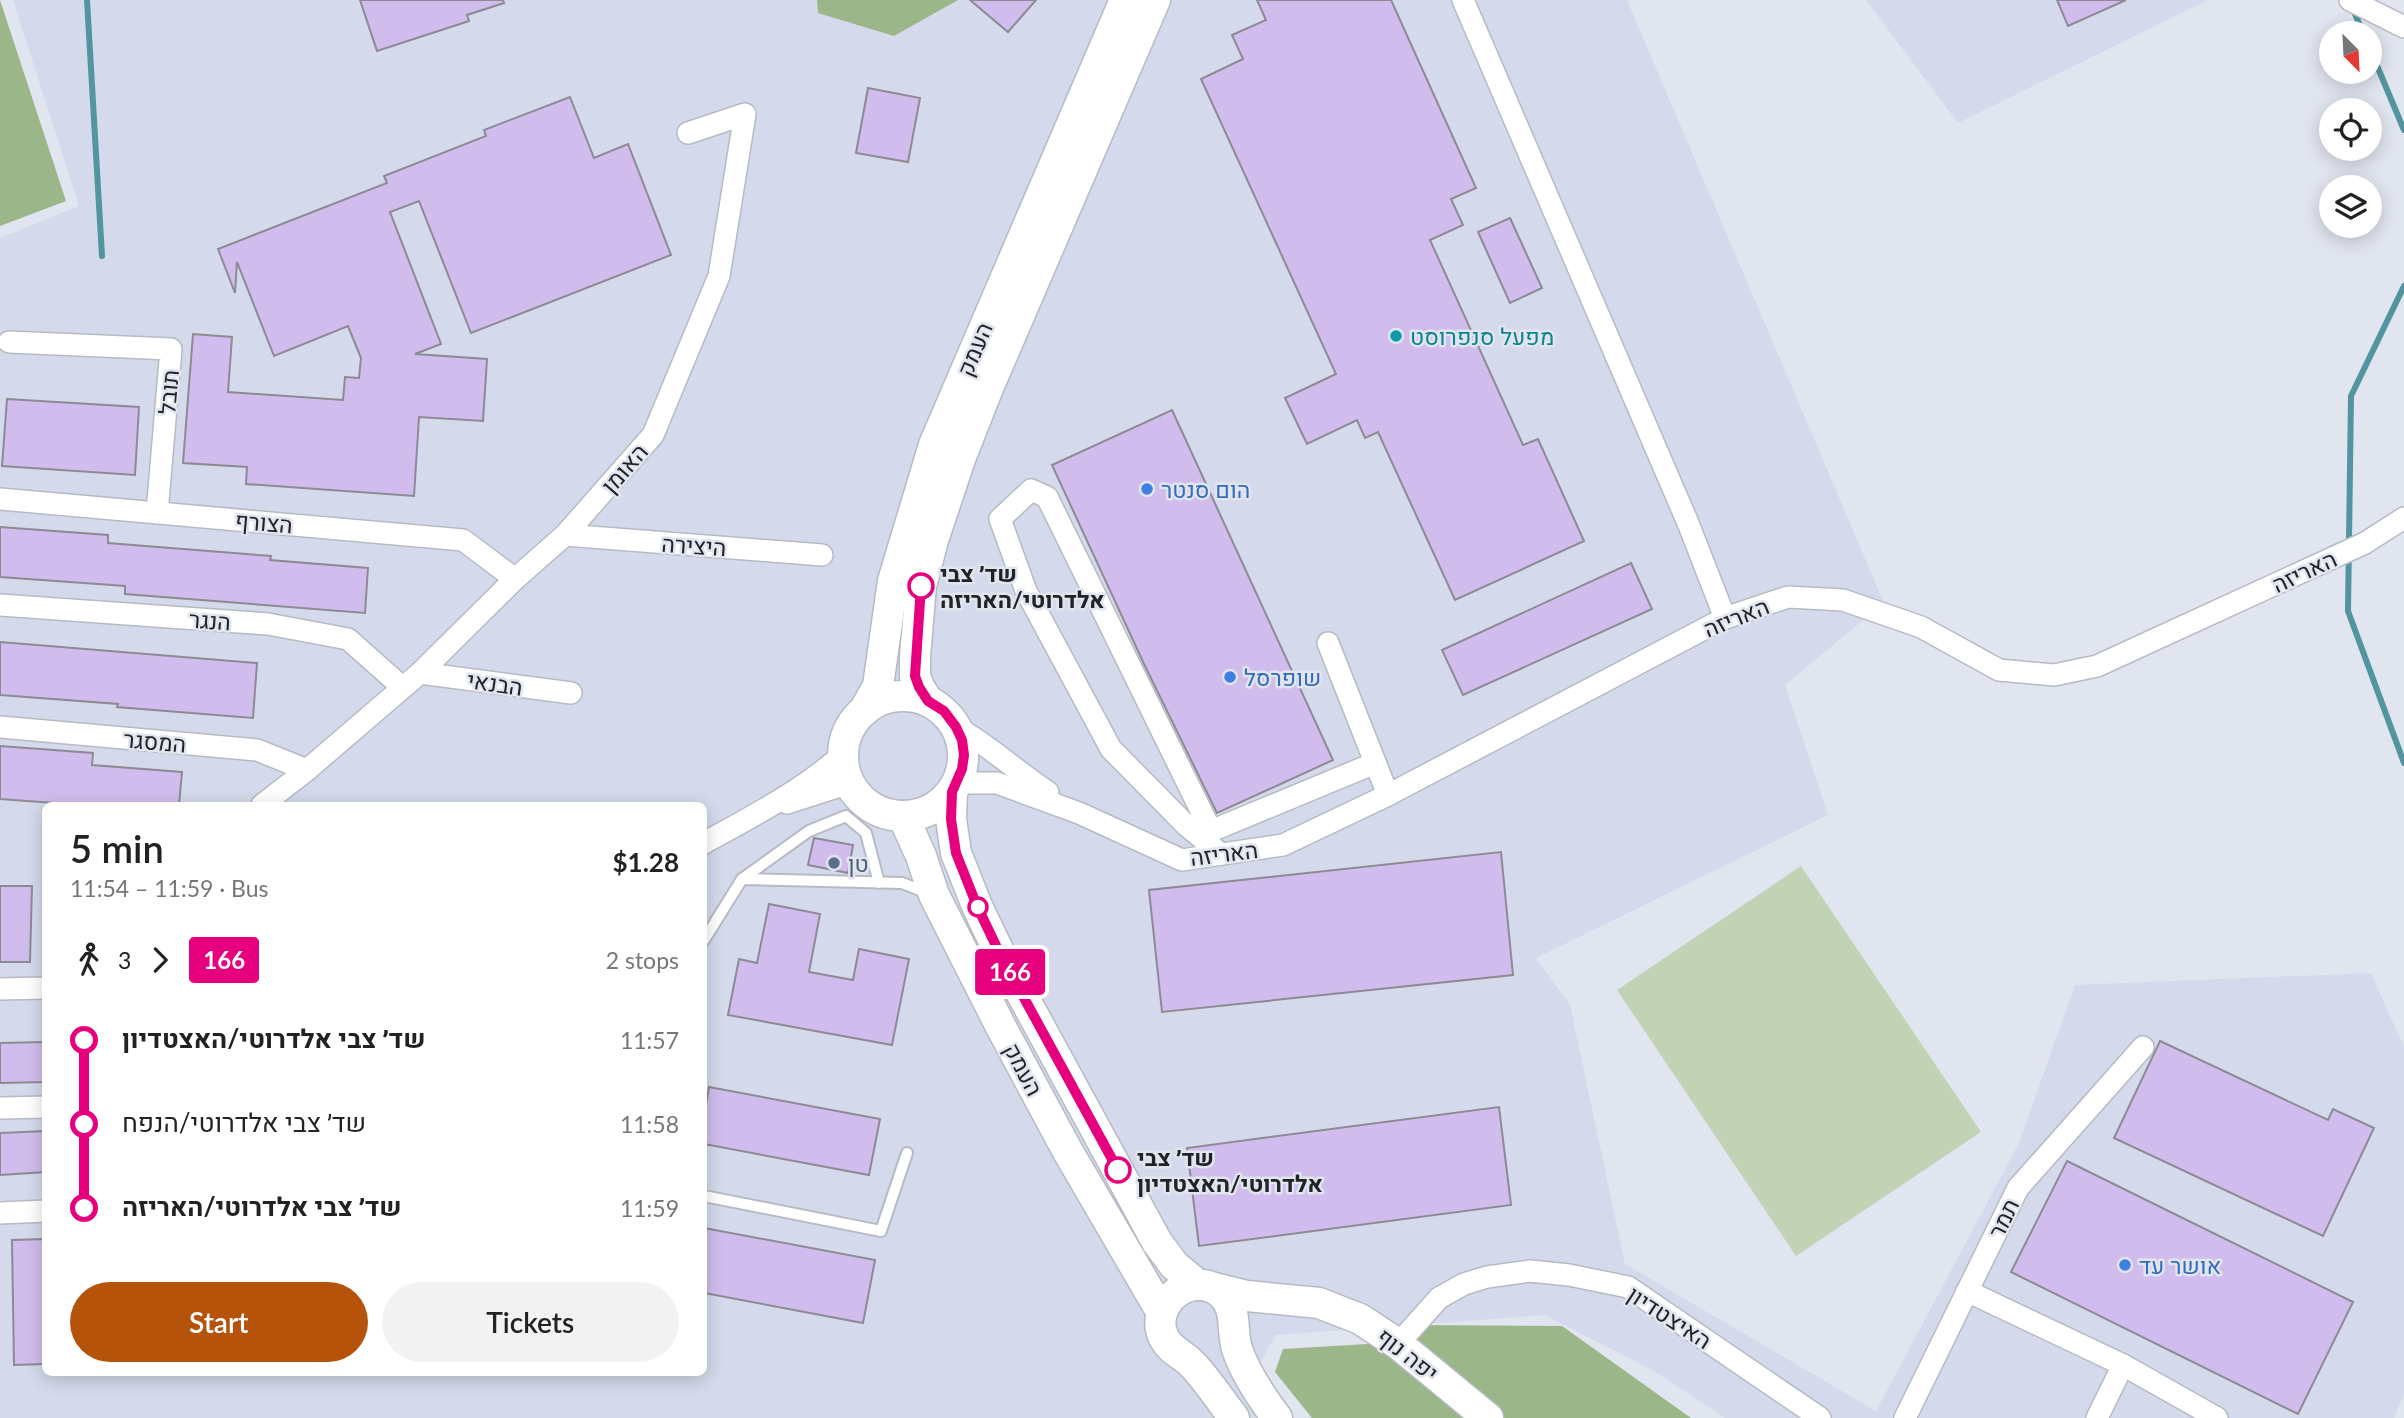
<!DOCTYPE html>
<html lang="en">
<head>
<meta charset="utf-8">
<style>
  :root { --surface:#fff; --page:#f2f2f2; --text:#222; --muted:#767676; --accent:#b45309 }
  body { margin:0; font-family:Lato,Heebo,sans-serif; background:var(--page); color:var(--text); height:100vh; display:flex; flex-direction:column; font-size:26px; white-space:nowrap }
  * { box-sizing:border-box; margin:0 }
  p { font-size:23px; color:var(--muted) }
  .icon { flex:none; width:38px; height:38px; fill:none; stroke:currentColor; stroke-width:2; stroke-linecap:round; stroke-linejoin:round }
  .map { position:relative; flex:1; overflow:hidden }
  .sheet { position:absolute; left:42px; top:802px; width:665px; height:574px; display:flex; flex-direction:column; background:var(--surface); border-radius:10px; box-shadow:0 4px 18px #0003 }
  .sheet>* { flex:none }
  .badge { padding:0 14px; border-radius:5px; font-size:24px; line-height:46px }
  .needle { width:46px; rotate:156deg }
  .buttons { position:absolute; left:2319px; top:21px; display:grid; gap:14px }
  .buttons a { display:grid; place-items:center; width:63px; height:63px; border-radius:50%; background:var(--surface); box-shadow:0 4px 18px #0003; font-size:35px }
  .map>.badge { position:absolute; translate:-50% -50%; box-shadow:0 0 0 4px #fff }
  .legs { display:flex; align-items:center; gap:10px; height:77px; padding:0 28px; font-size:23px }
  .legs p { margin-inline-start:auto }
  .headline { display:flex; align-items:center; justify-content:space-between; height:119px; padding:0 28px }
  h1 { font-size:38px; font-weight:600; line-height:52px }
  .primary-button { display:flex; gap:14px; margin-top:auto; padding:14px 28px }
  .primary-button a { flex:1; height:80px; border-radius:42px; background:var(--accent); color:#fff; font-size:28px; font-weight:600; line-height:80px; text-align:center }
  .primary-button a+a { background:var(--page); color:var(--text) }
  ul { padding:0 28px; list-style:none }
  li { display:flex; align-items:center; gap:24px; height:84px; font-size:26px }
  li i { display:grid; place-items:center; width:10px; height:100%; margin:0 9px; background:currentColor }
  li i::after { content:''; width:18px; height:18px; margin:-9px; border:5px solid; border-radius:50%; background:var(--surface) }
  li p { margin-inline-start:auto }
  li:first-child i { background:linear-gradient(#0000 50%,currentColor 0) }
  li:last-child i { background:linear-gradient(currentColor 50%,#0000 0) }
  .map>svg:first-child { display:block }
  .built { fill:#d4daeb; fill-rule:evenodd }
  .green { fill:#c1d2b5 }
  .forest { fill:#9bb689 }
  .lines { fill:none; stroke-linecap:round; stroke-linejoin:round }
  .stream { stroke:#52959e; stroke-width:6 }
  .building { fill:#d0bded; stroke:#8d8a93; stroke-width:2 }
  .lane-casing { stroke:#b6bac3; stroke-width:14 }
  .street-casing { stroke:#b6bac3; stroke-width:24 }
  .secondary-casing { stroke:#b6bac3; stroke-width:33 }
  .lane { stroke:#fff; stroke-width:10 }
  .street { stroke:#fff; stroke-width:21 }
  .secondary { stroke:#fff; stroke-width:30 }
  .line-1-casing { stroke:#fff; stroke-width:16 }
  .line-1 { stroke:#e6007e; stroke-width:10 }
  .culture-dot { fill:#0f9aa8; stroke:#e1e5ef; stroke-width:2.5 }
  .shop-dot { fill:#3f7fe0; stroke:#e1e5ef; stroke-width:2.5 }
  .stop-1-dot { fill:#fff; stroke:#e6007e; stroke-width:3.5 }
  .service-dot { fill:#5c6f8a; stroke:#e1e5ef; stroke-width:2.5 }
  .labels { text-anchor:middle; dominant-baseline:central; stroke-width:5; stroke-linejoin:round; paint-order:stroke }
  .culture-label { font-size:23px; fill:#0d838f; stroke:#e1e5ef; text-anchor:start }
  .street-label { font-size:23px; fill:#212326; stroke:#e1e5ef }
  .shop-label { font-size:23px; fill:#366cbe; stroke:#e1e5ef; text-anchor:start }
  .stop-label { font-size:23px; font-weight:bold; fill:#212326; stroke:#e1e5ef; text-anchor:start }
  .service-label { font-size:23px; fill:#4e5e75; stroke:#e1e5ef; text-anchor:start }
</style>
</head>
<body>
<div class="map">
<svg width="2404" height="1418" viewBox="0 0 2404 1418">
  <rect width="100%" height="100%" fill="#e1e5ef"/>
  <g class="built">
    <path d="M13,0h1614l257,603 -99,82 43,130 -292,143 34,47 55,259 251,147 143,-268 56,-158 296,-12 33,74v347l-10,24h-669l-71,-47 -109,-56 -269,20 -18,31 30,52h-1288v-1180l79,-32zM46,805h658v567h-658z"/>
    <path d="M1866,0h342l-250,123z"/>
  </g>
  <path class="green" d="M1801,866l180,266 -185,124 -179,-266z"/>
  <g class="forest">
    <path d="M0,0l66,201 -66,25z"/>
    <path d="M817,0h141l-64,36 -76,-23z"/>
    <path d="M1416,1325l146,1 129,92h-379l-37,-46 8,-23 85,-5z"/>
  </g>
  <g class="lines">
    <g class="stream">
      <path d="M87,0l15,256"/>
      <path d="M2353,9l10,24"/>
      <path d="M2370,49l34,81"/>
      <path d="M2404,286l-53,110 -3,215 56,152"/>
    </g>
  </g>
  <g class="building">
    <path d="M360,0h143l1,3 -37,12 2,6 -92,30z"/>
    <path d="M970,0h66l-28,32z"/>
    <path d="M1257,0h134l85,188 -25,11 12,26 -33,15 93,205 15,-6 46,102 -129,59 -77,-168 -13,6 -8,-18 -50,24 -22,-46 51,-24 -135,-295 42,-20 -11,-24 34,-15z"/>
    <path d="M2057,0h69l-58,26z"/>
    <path d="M868,88l52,10 -12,64 -52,-9z"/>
    <path d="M570,97l24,61 34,-14 43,111 -200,78 -52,-132 -29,11 51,132 -26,10 72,5 -4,62 -64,-4 -5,79 -168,-12 1,-17 -64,-4 10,-129 39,3 -4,55 115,8 2,-23 14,1 2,-20 -13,-32 -74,30 -37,-94 -2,31 -17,-44 169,-66 -3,-7 102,-40 -2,-6z"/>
    <path d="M1510,218l32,70 -32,15 -32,-71z"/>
    <path d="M7,399l132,8 -4,68 -133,-9z"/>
    <path d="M1172,410l161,350 -116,53 -73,-149 -92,-199z"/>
    <path d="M0,527l108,8v8l163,13 -1,4 98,8 -3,45 -240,-19v-8l-125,-9z"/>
    <path d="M1631,563l21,46 -189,86 -21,-45z"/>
    <path d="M0,642l257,21 -4,55 -136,-11 1,-3 -118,-9z"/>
    <path d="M0,746l93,7 -1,12 90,7 -3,33h-97l-82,-6z"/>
    <path d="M814,838l39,7 -5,28 -40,-8z"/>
    <path d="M1501,852l12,123 -351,37 -13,-122z"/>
    <path d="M0,886h32l-2,76h-30z"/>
    <path d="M769,904l51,10 -11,58 44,8 6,-31 50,10 -17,86 -164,-30 11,-56 18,4z"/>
    <path d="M2160,1041l168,79 5,-11 41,19 -51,108 -209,-98z"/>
    <path d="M46,1042v40l-46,1v-40z"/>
    <path d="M709,1087l171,32 -11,56 -165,-31v-28z"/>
    <path d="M1499,1107l12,98 -312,41 -12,-98z"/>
    <path d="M46,1131v41l-46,3v-42z"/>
    <path d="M2067,1161l286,141 -55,112 -287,-142z"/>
    <path d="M704,1228l171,32 -12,63 -159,-30z"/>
    <path d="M46,1239v125l-32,1 -2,-125z"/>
  </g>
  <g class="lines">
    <defs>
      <g id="lane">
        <path d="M742,879l67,-48 37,-15 20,17 13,50"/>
        <path d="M704,940l38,-61 160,4 26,10"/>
        <path d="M704,1196l177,35 26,-78"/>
      </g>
      <g id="street">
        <path d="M1463,0l225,523 37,95"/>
        <path d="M2350,0l54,27"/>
        <path d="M9,342l162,7 -14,164"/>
        <path d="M0,499l463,41 52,39"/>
        <path d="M565,535l257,20"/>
        <path d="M0,605l268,19 80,15 54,48"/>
        <path d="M1328,643l60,152"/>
        <path d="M420,673l151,20"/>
        <path d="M0,727l257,23 50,20"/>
        <path d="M956,727c33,18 61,45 92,65"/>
        <path d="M957,783h40l82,30 103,47 101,-15 105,-50 337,-177 63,-21 55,3 78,27 78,43 55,5 43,-9 268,-123 39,-25"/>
        <path d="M787,803l53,-17 10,-1"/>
        <path d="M262,805l45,-35 113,-97 95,-94 50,-44 88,-100 66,-159 26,-162 -57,19"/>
        <path d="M704,843c47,-26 98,-52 139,-89"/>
        <path d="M1221,854l-34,-28 -76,-77 -85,-158 -26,-72 31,-29 16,7 164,334 164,-68"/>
        <path d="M0,989l46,-1"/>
        <path d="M0,1108l46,-1"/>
        <path d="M0,1213l46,-2"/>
        <path d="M1967,1291l156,74 94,53"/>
        <path d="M1398,1344l41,-46 25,-14 23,-7 43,-6 39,4 59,12 192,131"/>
        <path d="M1905,1418l113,-230 125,-141"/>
        <path d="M2097,1418l26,-53"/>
      </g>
      <g id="secondary">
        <circle cx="903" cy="756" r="60"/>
        <path d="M928,701l-9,-14 -4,-11v-20l6,-70 12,-46 27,-81 28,-71 167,-388"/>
        <path d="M864,711l14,-25 15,-105 41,-136 191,-445"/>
        <path d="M952,792l-1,27 5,34 21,53 23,48 157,288 17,23 24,20"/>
        <path d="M903,816l18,40 13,39 67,132 66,123 95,163"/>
        <path d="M1210,1287l37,9 72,7 41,16 38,25 90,74"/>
        <path d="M1234,1418c-14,-18 -27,-39 -43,-55 -9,-9 -21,-13 -27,-25 -17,-34 29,-71 58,-44 16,16 9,35 15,55 8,24 25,49 40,69"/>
      </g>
    </defs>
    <use href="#lane" class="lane-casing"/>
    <use href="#street" class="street-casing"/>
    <use href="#secondary" class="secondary-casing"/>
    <use href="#lane" class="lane"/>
    <use href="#street" class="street"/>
    <use href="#secondary" class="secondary"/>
  </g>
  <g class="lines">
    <defs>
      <path id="line-1" d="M921,586l-6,90 4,11 9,14 16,10 12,16 6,13 2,15 -2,14 -10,23 -1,27 5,34 21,53 23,48 118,216"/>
    </defs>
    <use href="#line-1" class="line-1-casing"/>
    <use href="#line-1" class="line-1"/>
  </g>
  <circle class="culture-dot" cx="1396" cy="336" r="7"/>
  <g class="shop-dot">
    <circle cx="1147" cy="489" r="7"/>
    <circle cx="1230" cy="677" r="7"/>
    <circle cx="2125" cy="1265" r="7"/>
  </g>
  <g class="stop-1-dot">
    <circle cx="921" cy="586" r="12"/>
    <circle cx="978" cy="907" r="9"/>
    <circle cx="1118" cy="1170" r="12"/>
  </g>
  <circle class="service-dot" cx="834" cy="863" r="7"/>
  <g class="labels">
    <g class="culture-label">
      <text x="1410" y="336">מפעל סנפרוסט</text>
    </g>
    <g class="street-label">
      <text transform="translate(974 349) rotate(-67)">העמק</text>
      <text transform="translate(168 392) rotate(-85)">תובל</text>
      <text transform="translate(624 468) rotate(-49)">האומן</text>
      <text transform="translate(264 522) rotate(5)">הצורף</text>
      <text transform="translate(694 545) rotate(4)">היצירה</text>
      <text transform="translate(2304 571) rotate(-25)">האריזה</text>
      <text transform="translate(1736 617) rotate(-22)">האריזה</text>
      <text transform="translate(210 620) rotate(4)">הנגר</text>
      <text transform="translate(495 683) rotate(8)">הבנאי</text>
      <text transform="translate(155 741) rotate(5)">המסגר</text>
      <text transform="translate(1224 853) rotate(-7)">האריזה</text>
      <text transform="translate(1024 1069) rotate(62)">העמק</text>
      <text transform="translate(2003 1218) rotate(-64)">תמר</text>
      <text transform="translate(1670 1317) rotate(33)">האיצטדיון</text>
      <text transform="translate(1408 1354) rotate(38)">יפה נוף</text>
    </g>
    <g class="shop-label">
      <text x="1161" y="489">הום סנטר</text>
      <text x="1244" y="677">שופרסל</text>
      <text x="2139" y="1265">אושר עד</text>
    </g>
    <g class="stop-label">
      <text x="940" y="573">שד׳ צבי<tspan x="940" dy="26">אלדרוטי/האריזה</tspan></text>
      <text x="1137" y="1157">שד׳ צבי<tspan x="1137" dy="26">אלדרוטי/האצטדיון</tspan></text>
    </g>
    <g class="service-label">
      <text x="848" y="863">טן</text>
    </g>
  </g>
</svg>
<div class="buttons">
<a><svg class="needle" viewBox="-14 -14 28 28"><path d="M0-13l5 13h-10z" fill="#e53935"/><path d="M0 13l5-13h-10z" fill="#767676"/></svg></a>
<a><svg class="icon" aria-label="locate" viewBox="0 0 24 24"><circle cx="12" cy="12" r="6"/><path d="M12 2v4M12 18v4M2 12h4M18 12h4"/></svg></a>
<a><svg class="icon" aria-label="layers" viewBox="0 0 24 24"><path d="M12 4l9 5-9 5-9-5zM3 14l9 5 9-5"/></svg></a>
</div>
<b class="badge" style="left:1010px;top:972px;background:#e6007e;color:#fff">166</b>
<section class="sheet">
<div class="headline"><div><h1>5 min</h1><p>11:54 – 11:59 · Bus</p></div><b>$1.28</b></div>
<div class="legs"><svg class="icon" aria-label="walk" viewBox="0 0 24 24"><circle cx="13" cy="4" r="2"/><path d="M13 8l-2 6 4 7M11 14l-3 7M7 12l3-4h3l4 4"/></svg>3<svg class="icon" aria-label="forward" viewBox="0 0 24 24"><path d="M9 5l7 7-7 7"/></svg><b class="badge" style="background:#e6007e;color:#fff">166</b><p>2 stops</p></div>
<ul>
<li><i style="color:#e6007e"></i><b>שד׳ צבי אלדרוטי/האצטדיון</b><p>11:57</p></li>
<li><i style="color:#e6007e"></i><span>שד׳ צבי אלדרוטי/הנפח</span><p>11:58</p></li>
<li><i style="color:#e6007e"></i><b>שד׳ צבי אלדרוטי/האריזה</b><p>11:59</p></li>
</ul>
<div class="primary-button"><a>Start</a><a>Tickets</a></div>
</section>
</div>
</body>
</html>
